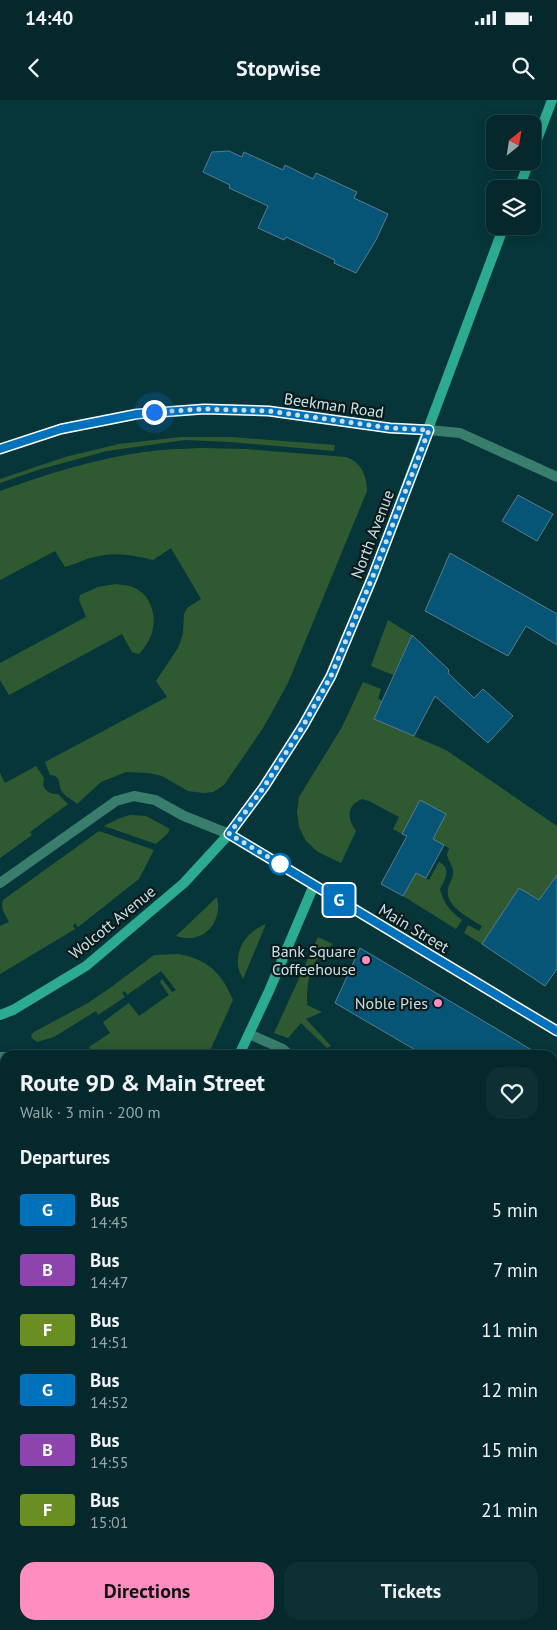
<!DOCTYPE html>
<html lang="en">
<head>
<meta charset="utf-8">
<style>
  :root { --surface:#04282c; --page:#0d3034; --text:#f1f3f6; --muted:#97a6a9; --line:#254448; --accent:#fd8ebf }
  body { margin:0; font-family:"PT Sans",sans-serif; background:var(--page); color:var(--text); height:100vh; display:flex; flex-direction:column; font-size:19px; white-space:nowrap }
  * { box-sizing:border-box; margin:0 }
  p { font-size:16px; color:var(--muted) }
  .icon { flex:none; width:28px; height:28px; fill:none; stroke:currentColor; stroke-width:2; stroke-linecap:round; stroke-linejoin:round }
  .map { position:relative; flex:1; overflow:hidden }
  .side { position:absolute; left:0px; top:950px; width:558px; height:580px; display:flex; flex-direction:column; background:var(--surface); border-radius:15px 15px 0 0; box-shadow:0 2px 12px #0003,0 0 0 1px var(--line) }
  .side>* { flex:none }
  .badge { padding:0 10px; border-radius:4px; font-size:18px; line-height:32px }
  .needle { width:32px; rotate:30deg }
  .controls { position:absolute; left:486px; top:15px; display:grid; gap:10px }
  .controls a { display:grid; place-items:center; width:55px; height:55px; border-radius:10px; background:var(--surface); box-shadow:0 2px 12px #0003,0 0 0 1px var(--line); font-size:25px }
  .you { position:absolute; width:25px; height:25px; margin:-12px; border:4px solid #fff; border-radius:50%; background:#1a73e8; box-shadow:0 0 0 8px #1a73e833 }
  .map>.badge { position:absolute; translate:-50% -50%; box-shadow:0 0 0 2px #fff }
  h2 { padding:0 20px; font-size:19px; line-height:45px }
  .round { display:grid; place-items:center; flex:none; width:52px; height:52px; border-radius:15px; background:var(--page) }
  .overview { display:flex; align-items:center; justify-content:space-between; height:85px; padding:0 20px }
  h1 { font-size:24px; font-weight:700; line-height:38px }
  .primary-button { display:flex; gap:10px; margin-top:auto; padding:10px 20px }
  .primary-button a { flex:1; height:58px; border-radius:15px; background:var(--accent); color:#111; font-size:20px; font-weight:700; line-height:58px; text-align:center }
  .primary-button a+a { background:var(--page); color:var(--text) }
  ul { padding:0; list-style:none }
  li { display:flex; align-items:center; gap:15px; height:60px; padding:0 20px }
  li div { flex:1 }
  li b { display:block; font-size:19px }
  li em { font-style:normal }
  li .badge { min-width:55px; font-weight:700; text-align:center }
  .status { display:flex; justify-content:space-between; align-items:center; height:35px; padding:0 25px; background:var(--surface); direction:ltr }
  .status svg { height:14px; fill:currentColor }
  header { display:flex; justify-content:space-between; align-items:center; height:65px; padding:0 20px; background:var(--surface); font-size:22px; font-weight:700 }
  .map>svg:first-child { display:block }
  .green { fill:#2f5a31 }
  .building { fill:#075576; stroke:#5a7b8e }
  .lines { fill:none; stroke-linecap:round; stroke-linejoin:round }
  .lane { stroke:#397e6d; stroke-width:10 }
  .street { stroke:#397e6d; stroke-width:10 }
  .secondary { stroke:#2dab90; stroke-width:10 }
  .line-casing { stroke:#fff; stroke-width:11 }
  .line { stroke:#0072bc; stroke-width:8 }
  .walk { stroke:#cae0e2; stroke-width:5; stroke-dasharray:0 9 }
  .stop-dot { fill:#fff; stroke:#0072bc; stroke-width:2.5 }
  .poi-dot { fill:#fd8ebf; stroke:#081a1c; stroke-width:2 }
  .labels { text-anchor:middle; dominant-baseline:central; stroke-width:4.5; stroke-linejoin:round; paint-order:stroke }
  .street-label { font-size:16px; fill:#cae0e2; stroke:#081a1c }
  .poi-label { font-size:16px; fill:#cae0e2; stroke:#081a1c; text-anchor:end }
</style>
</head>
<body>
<div class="status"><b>14:40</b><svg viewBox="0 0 49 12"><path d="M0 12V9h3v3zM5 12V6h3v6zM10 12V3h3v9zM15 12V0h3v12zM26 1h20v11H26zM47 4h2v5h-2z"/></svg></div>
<header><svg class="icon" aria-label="back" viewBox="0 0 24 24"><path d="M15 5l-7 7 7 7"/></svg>Stopwise<svg class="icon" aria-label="search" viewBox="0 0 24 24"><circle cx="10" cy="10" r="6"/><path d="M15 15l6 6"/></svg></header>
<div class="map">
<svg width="557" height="1530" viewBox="0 0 557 1530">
  <rect width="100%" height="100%" fill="#06363a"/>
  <g class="green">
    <path d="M181,337h50l104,8 -1,6 -104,-9 -45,-2 -78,11 -66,18 -41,14v-4l65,-22 54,-13z"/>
    <path d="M201,348l44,1 101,8c15,5 21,19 21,34l-79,192 -25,45 -39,57 -11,7 -10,1 -15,-2 -26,-15 -13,-3 -23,-1 -25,10 -24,22c-4,-4 -14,-9 -16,-14 -3,-8 0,-14 -11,-15l-5,-13 122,-65 -11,-16 22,-33 5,-14 1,-20 3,-6 14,-9 -30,-51 -18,12c-22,-6 -44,-9 -66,-1 -8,3 -15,6 -22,8l-10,-16 -55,29v-89c47,-17 94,-32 144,-39 19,-3 38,-3 57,-4z"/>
    <path d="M115,484c7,1 14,1 20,4 19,9 24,36 13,54 -2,4 -6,8 -9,12l-7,-2 -10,-18 -113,61 -9,-15v-17l86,-46 -7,-17 1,-5 18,-8z"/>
    <path d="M388,520l24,15 -19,40 -22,-9z"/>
    <path d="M363,582l18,7 -3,9 4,3 -8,18 72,31 111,76v49l-18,25 -20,-12 -37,56 -18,-11 4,-8 11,6 3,-5c-12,-8 -37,-19 -34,-37 1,-6 6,-11 5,-19 -1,-5 -5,-10 -6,-15l2,-7 -16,-9 -13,-39 -18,34 -9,-5 6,-12 -30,-16 -7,-2c-16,7 -15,19 -6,32l-15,32 -23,-11 -12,-11 -7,-14 -2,-15 2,-15 43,-70z"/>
    <path d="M36,666l8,12 -1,7c3,7 7,9 15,9l10,10 -38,28 2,3 -32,23v-85l5,10z"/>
    <path d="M130,715l16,1 24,13 -3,5 -11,10 -52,-18 16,-8z"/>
    <path d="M99,731l55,19 -15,29 -61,48 -3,-4 -2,3 2,3 -75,45v-48l9,-4c-4,-7 -9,-15 -6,-22z"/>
    <path d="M439,762c13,6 6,18 1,27 4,15 10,22 22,31l-6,9 -53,-33 13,-23 13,7z"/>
    <path d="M217,797c6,27 -15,48 -41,39z"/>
    <path d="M266,824l-23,55c-2,-4 -5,-10 -5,-15 -2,-18 12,-34 28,-40z"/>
    <path d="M318,837l15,7c-23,17 -26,33 -26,61l15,7 -16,7 25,27 -4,2 -26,-25 -13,15 -14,-5z"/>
    <path d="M179,854c29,6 42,18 54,46l-25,55h-114l-5,-8 21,-14 -7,-11 26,-19 10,13 30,-21 -9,-13 2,-3 10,13 4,-2 -15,-19 -34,24 -2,-4 -3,2 3,4 -27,18 -2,-4 -42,26 -17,5 -5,-4 -1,-3 3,-3 54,-29 22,-15 44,-33z"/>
  </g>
  <g class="building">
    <path d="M229,51l13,6 2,-5 39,18 2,-5 28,14 3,-6 41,19 -3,6 34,16 -12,26 -20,33 -22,-10 1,-3 -49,-23 -2,3 -26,-12 10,-22 -39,-18 1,-3 -27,-13 9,-20z"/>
    <path d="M518,395l35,19 -16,27 -35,-20z"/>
    <path d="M450,453l107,61v31l-31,-19 -18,30 -83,-45z"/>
    <path d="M412,535l37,35 -1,3 26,25 9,-9 30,27 -25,27 -53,-47 -21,40 -40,-17z"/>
    <path d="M420,700l26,14 -13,25 11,6 -18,33 -10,-5 -13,23 -22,-12 26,-48 -5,-2z"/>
    <path d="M557,775v94l-12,17 -63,-42 37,-56 20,12z"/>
    <path d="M360,848l137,81 43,26h-116l-89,-52z"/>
  </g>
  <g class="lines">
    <g class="lane">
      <path d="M0,783l116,-82 18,-5 21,4 29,16 45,18"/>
      <path d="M249,934l34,15 6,6"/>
      <path d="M0,957h5"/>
      <path d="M552,1194l5,-2"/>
    </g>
    <g class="street">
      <path d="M429,330l31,3 97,44"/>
      <path d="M552,1328l5,13"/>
      <path d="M552,1474l5,-2"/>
      <path d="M414,1530l13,-5"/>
    </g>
    <g class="secondary">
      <path d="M532,53l20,-53"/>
      <path d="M519,89l10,-28"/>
      <path d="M0,349l61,-20 76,-15 67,-5 65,2 121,17 39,2"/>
      <path d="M229,734l328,197"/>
      <path d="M0,915l13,-5 73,-44 98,-83 45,-49 35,-47 39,-61 28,-50 42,-100 131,-350"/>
      <path d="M239,955l30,-64 45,-106"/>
      <path d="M0,1209l5,-5"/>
    </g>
  </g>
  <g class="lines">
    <defs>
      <path id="line" d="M0,349l61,-20 76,-15 67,-5 65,2 121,17 39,2 -56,146 -42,100 -28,50 -39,61 -35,47 328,197"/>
    </defs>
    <use href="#line" class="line-casing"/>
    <use href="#line" class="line"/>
    <path class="walk" d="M154,312l50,-3 65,2 121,17 39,2 -56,146 -42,100 -28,50 -39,61 -35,47 51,30"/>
  </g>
  <circle class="stop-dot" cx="280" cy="764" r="10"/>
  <g class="poi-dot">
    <circle cx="366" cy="860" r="5"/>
    <circle cx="438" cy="903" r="5"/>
  </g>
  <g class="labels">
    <g class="street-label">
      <text transform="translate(334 305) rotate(8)">Beekman Road</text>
      <text transform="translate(372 434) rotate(-69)">North Avenue</text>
      <text transform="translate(112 822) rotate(-39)">Wolcott Avenue</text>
      <text transform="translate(414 828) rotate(31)">Main Street</text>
    </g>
    <g class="poi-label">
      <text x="356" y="851">Bank Square<tspan x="356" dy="18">Coffeehouse</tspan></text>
      <text x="428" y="903">Noble Pies</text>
    </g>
  </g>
</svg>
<div class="controls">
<a><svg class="needle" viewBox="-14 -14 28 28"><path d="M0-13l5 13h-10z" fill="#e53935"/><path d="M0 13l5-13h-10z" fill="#97a6a9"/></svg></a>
<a><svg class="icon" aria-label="layers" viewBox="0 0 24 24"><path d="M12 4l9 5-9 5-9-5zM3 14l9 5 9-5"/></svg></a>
</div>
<div class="you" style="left:154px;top:312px"></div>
<b class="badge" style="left:339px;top:800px;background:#0072bc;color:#fff">G</b>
<section class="side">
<div class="overview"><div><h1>Route 9D &amp; Main Street</h1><p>Walk · 3 min · 200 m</p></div><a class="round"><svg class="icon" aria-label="heart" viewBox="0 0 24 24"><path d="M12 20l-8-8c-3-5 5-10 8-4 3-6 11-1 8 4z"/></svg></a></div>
<h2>Departures</h2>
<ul>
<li><span class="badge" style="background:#0072bc;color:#fff">G</span><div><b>Bus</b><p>14:45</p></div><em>5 min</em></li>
<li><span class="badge" style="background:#8e44ad;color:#fff">B</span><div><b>Bus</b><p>14:47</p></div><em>7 min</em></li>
<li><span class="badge" style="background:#6b8e23;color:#fff">F</span><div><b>Bus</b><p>14:51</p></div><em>11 min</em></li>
<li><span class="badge" style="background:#0072bc;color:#fff">G</span><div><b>Bus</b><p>14:52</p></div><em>12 min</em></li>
<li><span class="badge" style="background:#8e44ad;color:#fff">B</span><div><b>Bus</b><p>14:55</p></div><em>15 min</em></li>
<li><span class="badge" style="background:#6b8e23;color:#fff">F</span><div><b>Bus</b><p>15:01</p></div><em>21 min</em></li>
</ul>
<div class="primary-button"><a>Directions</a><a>Tickets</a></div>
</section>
</div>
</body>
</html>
